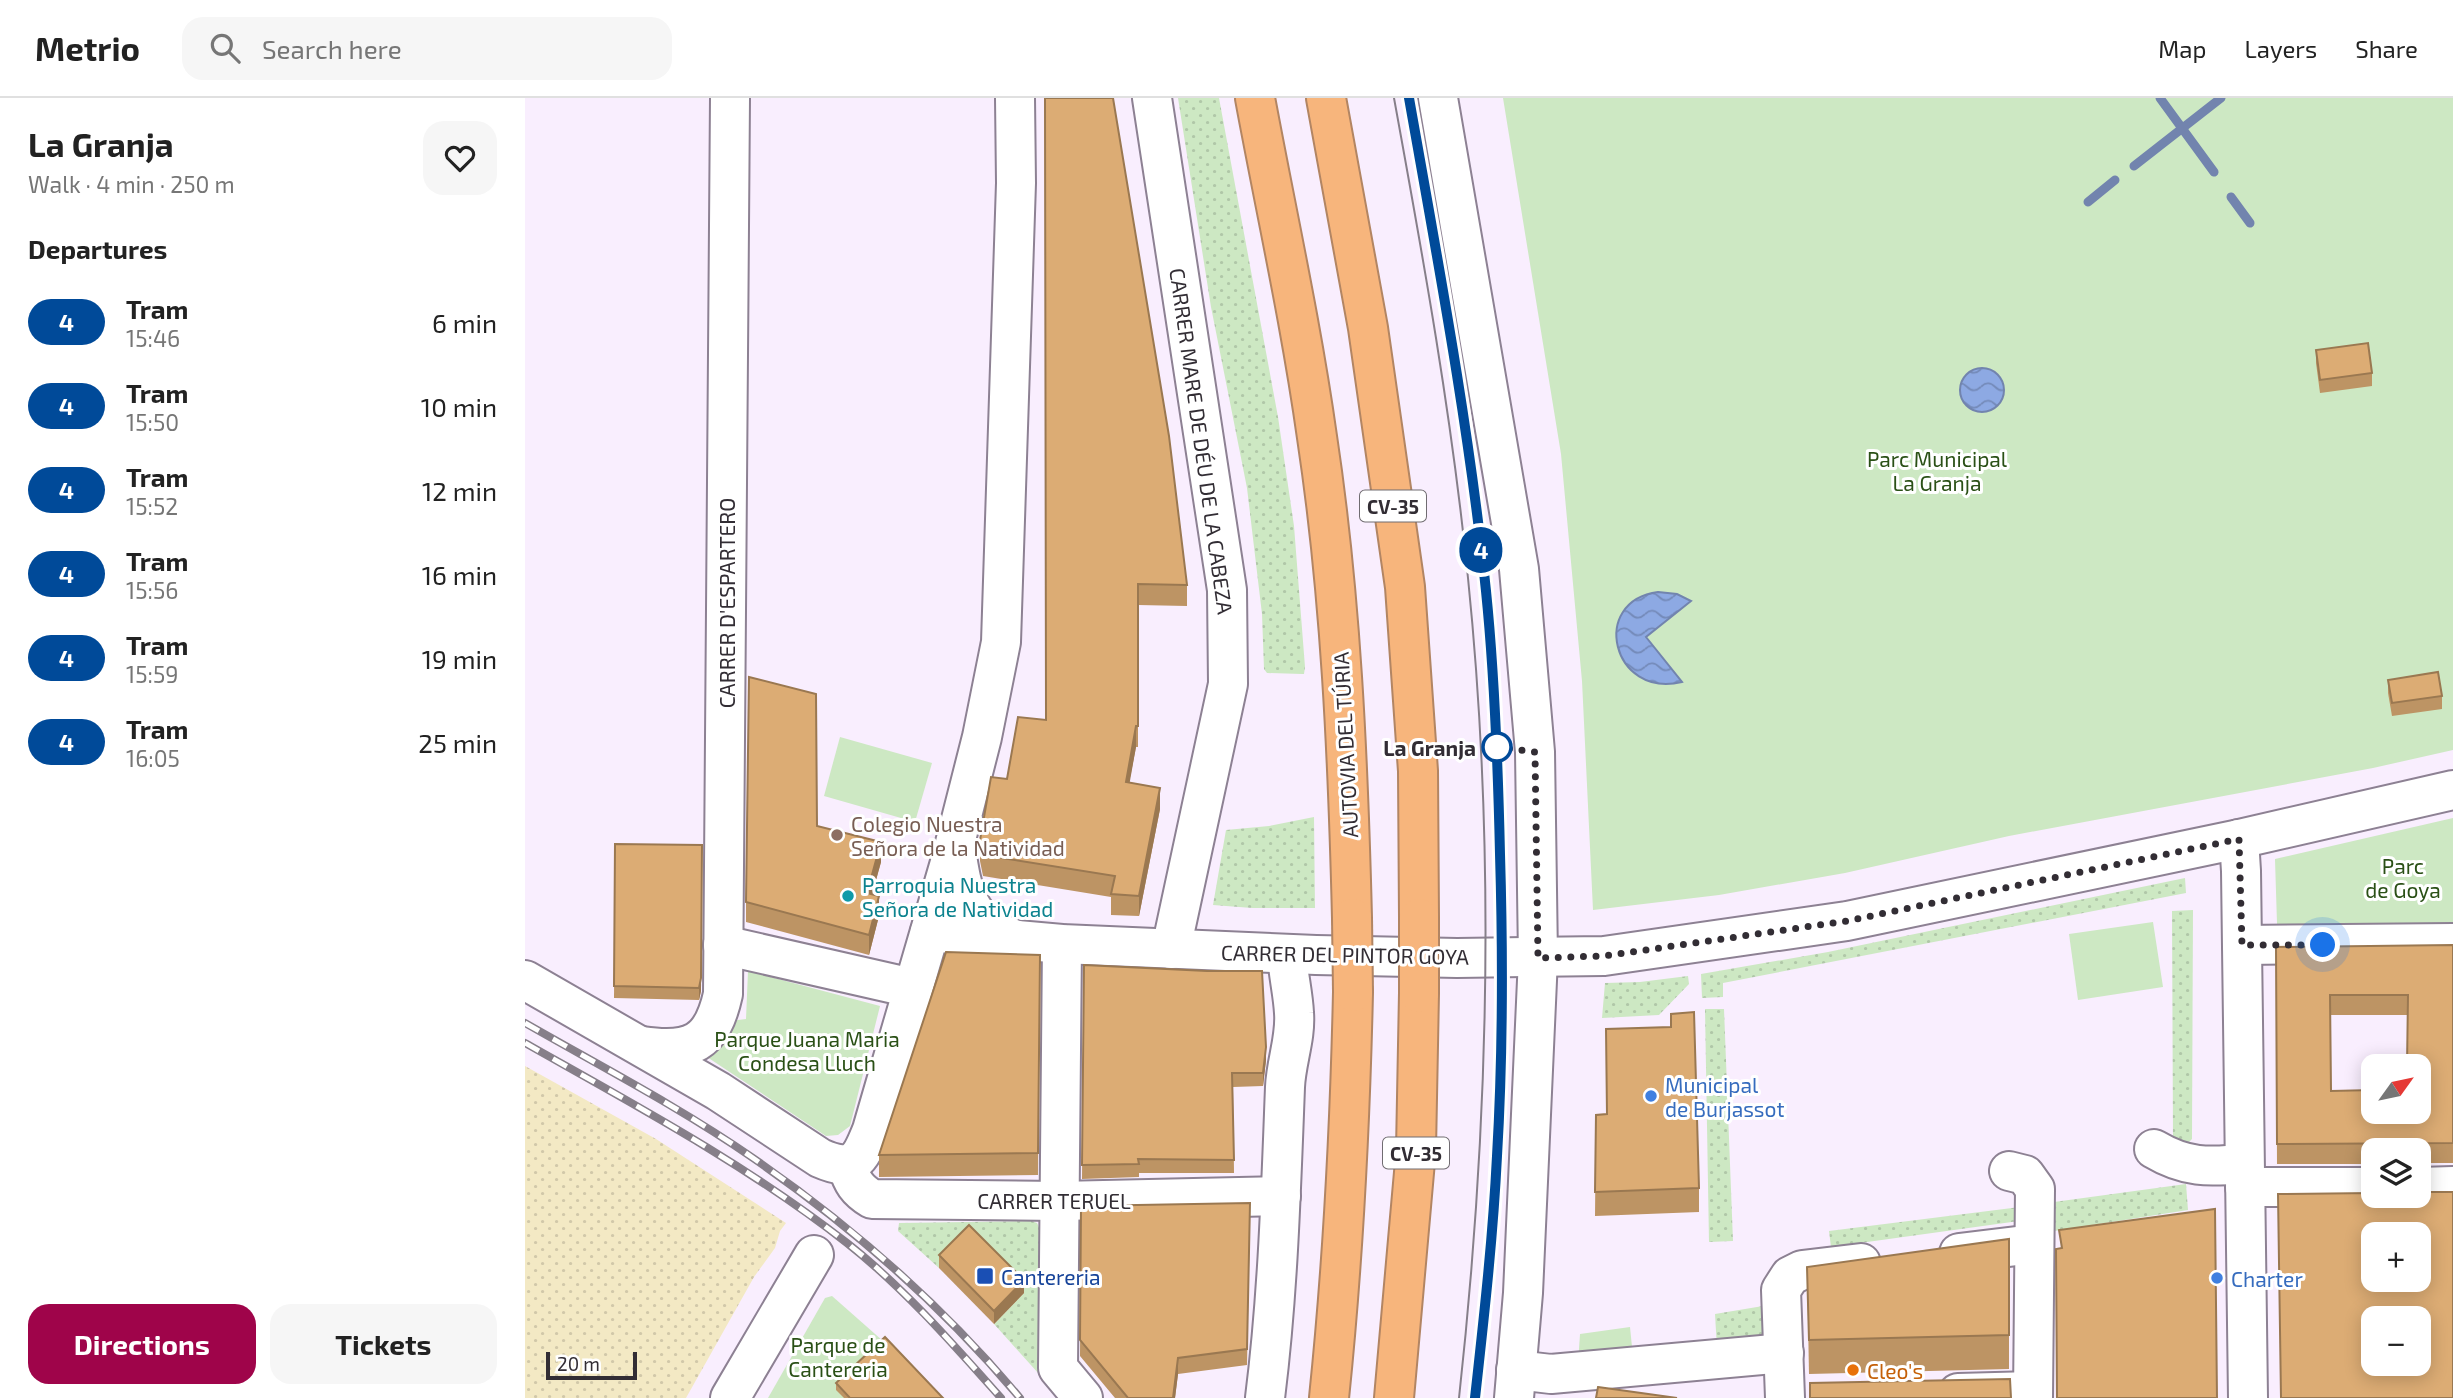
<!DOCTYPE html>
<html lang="en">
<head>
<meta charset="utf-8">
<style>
  :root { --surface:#fff; --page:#f6f6f6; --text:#222; --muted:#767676; --line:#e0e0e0; --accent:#9f044a }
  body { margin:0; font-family:"Exo 2",sans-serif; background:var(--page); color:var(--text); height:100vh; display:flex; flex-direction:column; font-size:26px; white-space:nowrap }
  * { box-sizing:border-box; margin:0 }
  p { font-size:23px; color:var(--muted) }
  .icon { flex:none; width:38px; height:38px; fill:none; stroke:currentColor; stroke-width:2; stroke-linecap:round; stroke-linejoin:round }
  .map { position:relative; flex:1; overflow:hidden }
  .sheet { display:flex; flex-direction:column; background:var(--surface); width:525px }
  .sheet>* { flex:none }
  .badge { padding:0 14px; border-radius:23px; font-size:24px; line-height:46px }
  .needle { width:46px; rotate:57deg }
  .fabs { position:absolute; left:1836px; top:956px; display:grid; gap:14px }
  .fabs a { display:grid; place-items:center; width:70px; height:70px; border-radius:14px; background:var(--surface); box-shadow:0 4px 18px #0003; font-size:35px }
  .scale { position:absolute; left:21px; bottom:18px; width:91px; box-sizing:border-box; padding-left:7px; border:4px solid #322d34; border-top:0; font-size:19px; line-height:24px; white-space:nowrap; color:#322d34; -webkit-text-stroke:5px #fff; paint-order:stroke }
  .you { position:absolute; width:35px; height:35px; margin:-18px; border:5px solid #fff; border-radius:50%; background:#1a73e8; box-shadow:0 0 0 10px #1a73e833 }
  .map>.badge { position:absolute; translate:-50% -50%; box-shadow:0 0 0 4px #fff }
  h2 { padding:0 28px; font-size:26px; line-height:63px }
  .round { display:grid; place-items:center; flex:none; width:74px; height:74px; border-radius:21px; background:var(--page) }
  .headline { display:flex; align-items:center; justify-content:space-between; height:119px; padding:0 28px }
  h1 { font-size:33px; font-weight:700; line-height:52px }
  .button { display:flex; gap:14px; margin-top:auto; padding:14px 28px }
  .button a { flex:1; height:80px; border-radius:21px; background:var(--accent); color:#fff; font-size:28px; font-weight:700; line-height:80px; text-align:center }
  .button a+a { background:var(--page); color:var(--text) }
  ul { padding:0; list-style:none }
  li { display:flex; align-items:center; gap:21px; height:84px; padding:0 28px }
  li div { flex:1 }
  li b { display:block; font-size:26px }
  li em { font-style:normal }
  li .badge { min-width:77px; font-weight:700; text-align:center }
  header { display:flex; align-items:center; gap:42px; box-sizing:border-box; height:98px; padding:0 35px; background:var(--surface); border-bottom:2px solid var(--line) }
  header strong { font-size:33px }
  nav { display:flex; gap:38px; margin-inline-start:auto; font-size:24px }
  .search { width:490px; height:63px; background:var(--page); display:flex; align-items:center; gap:18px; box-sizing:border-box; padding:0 24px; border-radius:21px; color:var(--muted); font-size:26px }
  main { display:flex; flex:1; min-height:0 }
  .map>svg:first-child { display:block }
  .green { fill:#cde8c3 }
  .sand { fill:url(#sand-dots) }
  .garden { fill:url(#garden-dots) }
  .water { fill:url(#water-waves); stroke:#7284ae; stroke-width:2 }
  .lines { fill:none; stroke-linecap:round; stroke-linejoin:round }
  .stream { stroke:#7284ae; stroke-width:9 }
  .minor-casing { stroke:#8d8193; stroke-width:42 }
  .highway-casing { stroke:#b28563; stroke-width:42 }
  .minor { stroke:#fff; stroke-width:38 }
  .highway { stroke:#f7b57c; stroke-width:38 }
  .tram { stroke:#867f89; stroke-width:2 }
  .rail-casing { stroke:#867f89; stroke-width:8 }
  .rail { stroke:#fff; stroke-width:5; stroke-dasharray:16; stroke-linecap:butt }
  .highway-bridge-casing { stroke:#b28563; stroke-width:42; stroke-linecap:butt }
  .highway-bridge { stroke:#f7b57c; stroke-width:38 }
  .wall { fill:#bd9464; fill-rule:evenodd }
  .shaded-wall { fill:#9a7851 }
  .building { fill:#dcac74; stroke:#9a7851; stroke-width:2; fill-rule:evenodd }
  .line-casing { stroke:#fff; stroke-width:16 }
  .line { stroke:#004a99; stroke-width:10 }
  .walk { stroke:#322d34; stroke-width:7; stroke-dasharray:0 12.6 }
  .stop-dot { fill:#fff; stroke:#004a99; stroke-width:3.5 }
  .education-dot { fill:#8d6e63; stroke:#fff; stroke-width:2.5 }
  .culture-dot { fill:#0f9aa8; stroke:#fff; stroke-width:2.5 }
  .shop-dot { fill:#3f7fe0; stroke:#fff; stroke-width:2.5 }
  .transit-dot { fill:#1a4fb4; stroke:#fff; stroke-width:2.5 }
  .food-dot { fill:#e8710a; stroke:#fff; stroke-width:2.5 }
  .labels { text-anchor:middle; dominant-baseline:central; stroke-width:6; stroke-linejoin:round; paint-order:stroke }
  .shield { fill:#fff; stroke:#706c71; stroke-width:2 }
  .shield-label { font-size:19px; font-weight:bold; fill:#322d34 }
  .street-label { font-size:21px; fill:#322d34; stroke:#fff }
  .park-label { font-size:21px; fill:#2a5016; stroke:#fff }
  .stop-label { font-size:21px; font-weight:bold; fill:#322d34; stroke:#fff; text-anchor:end }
  .education-label { font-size:21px; fill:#785e54; stroke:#fff; text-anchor:start }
  .culture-label { font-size:21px; fill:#0d838f; stroke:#fff; text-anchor:start }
  .shop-label { font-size:21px; fill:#366cbe; stroke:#fff; text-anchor:start }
  .transit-label { font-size:21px; fill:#164399; stroke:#fff; text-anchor:start }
  .food-label { font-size:21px; fill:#c56008; stroke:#fff; text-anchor:start }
</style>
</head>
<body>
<header>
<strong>Metrio</strong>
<div class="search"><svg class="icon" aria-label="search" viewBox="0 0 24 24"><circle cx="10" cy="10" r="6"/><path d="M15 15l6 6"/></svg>Search here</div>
<nav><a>Map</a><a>Layers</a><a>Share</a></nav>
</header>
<main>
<section class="sheet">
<div class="headline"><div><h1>La Granja</h1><p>Walk · 4 min · 250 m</p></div><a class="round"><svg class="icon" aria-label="heart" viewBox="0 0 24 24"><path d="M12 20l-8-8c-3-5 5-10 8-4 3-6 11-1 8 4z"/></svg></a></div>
<h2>Departures</h2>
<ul>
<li><span class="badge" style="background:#004a99;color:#fff">4</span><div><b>Tram</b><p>15:46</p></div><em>6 min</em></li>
<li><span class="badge" style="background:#004a99;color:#fff">4</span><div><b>Tram</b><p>15:50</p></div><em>10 min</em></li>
<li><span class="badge" style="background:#004a99;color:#fff">4</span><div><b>Tram</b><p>15:52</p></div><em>12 min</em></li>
<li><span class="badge" style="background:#004a99;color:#fff">4</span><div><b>Tram</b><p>15:56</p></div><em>16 min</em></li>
<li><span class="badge" style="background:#004a99;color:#fff">4</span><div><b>Tram</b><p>15:59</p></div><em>19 min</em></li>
<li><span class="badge" style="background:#004a99;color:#fff">4</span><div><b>Tram</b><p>16:05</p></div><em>25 min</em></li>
</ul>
<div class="button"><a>Directions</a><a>Tickets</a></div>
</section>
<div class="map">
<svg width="1928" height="1300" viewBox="0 0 1928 1300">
  <defs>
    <pattern id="sand-dots" width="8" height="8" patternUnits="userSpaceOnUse" patternTransform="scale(1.75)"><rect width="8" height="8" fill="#f3e9c4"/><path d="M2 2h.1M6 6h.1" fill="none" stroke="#d1c8a9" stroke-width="1.8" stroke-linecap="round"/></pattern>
    <pattern id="garden-dots" width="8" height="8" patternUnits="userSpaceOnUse" patternTransform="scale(1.75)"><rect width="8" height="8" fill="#cde8c3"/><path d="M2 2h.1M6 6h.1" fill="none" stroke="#b0c7a8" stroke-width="1.8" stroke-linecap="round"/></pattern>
    <pattern id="water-waves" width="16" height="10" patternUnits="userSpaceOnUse" patternTransform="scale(1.75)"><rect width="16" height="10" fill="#8da9e3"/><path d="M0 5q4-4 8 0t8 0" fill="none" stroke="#748ab9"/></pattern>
  </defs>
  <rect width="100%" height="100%" fill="#f9eefe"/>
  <g class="green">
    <path d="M978,0h950v652l-80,18 -364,68 -164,37 -126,22 -126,15 -11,-229 -21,-227z"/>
    <path d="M315,639l92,26 -17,59 -91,-26z"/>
    <path d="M1928,720v105l-176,1 -2,-65z"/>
    <path d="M1628,824l10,65 -85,13 -9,-66z"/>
    <path d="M223,873l132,35 -30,120 -12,9 -12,1 -122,-81 26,-34 16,-2z"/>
    <path d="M307,1198l51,45 54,57h-169l57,-100z"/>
    <path d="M1105,1229l3,30 -55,7 2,-30z"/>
  </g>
  <path class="sand" d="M0,968l131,73 130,84 -6,8 -5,17 -21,29 -68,121h-161z"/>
  <g class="garden">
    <path d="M653,0h41l59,319 16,109 11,141 -1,7h-2l-35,-1 -3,-4 -2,-55 -15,-126 -36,-181z"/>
    <path d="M789,719l1,91h-63l-39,-3 13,-75 43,-4z"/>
    <path d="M1660,780l1,15 -463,90v14l-21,1 -1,-24 127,-22z"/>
    <path d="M1668,812l-1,229 -5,5 -14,-6 -1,-227z"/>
    <path d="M1163,878l1,8 -30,31 -57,3 3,-35 35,-1z"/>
    <path d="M1180,911h19l9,232 -24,1z"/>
    <path d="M1661,1086l2,26 -140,22 6,-30z"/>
    <path d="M1495,1109l-1,14 -188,26 -2,-16z"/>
    <path d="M507,1123l5,2 2,4v147l-45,-50 30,-31 -56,-55 -29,30 -41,-37 1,-8z"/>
    <path d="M1238,1208l1,36 -47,6 -2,-34z"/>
  </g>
  <g class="water">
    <circle cx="1457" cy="292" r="22"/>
    <path d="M1133,494l19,2 14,7 -45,36 36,45c-70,17 -93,-81 -24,-90z"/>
  </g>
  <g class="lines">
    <g class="stream">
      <path d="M1635,0l54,74"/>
      <path d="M1609,68l87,-68"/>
      <path d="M1706,99l19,26"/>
      <path d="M1563,104l27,-22"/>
    </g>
    <defs>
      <g id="minor">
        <path d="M627,0l75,492 1,94 -57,265"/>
        <path d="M913,0l81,471 16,183 3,206 -15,335 -9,105"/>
        <path d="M1714,741l2,32 7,527"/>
        <path d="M431,751c6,42 12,75 58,90"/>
        <path d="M405,834l132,12 254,11 141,3 147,-2 243,-35 392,-82 214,-49"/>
        <path d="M537,846l-4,424 25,30"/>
        <path d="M198,847l189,43"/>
        <path d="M1717,847l211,-2"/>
        <path d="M0,882l193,111 102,67c34,15 40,2 52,-28l79,-271 31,-122 19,-95 15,-459 -1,-85"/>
        <path d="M117,948c49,7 70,-2 81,-52l7,-896"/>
        <path d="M1629,1051c32,19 54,18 90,15"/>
        <path d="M322,1067c5,17 10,25 25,34l187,2 222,-5"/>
        <path d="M1484,1073l16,4 10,14 -2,209"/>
        <path d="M1720,1089h128"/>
        <path d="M1894,1089l34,-1"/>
        <path d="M1434,1155l74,-9"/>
        <path d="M991,1272l35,4 233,-21"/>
        <path d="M1433,1295l75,-2"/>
        <path d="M205,1300l84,-143"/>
        <path d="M740,1300c13,-103 16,-207 20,-311 1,-25 11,-49 9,-74 -1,-20 -6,-39 -7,-59"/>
        <path d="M1260,1300l-4,-108 9,-14 12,-6 59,-7"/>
      </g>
      <g id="highway">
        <path d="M730,0c21,113 46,225 62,339 24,159 31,320 35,481"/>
        <path d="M801,0l42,230 37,259 13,184 1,147"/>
        <path d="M804,1300c14,-135 21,-271 24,-406"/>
        <path d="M869,1300l22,-248 3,-157"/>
      </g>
    </defs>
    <use href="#minor" class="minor-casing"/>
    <use href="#highway" class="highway-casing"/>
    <use href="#minor" class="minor"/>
    <use href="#highway" class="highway"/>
    <g class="tram">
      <path d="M869,0c29,159 58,319 74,480 28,274 21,547 -9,820"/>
      <path d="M884,0c29,164 60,328 77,493 18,185 22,379 11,565 -4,81 -13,162 -22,242"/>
    </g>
    <defs>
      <g id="rail">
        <path d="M0,925c77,44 156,85 228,135 100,69 189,147 267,240"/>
        <path d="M0,945c110,62 222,122 322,200 57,45 106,101 154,155"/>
      </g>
    </defs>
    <use href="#rail" class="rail-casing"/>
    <use href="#rail" class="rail"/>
    <defs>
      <g id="highway-bridge">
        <path d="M827,820l1,74"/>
        <path d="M894,895v-75"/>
      </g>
    </defs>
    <use href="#highway-bridge" class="highway-bridge-casing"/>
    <use href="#highway-bridge" class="highway-bridge"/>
  </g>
  <g class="wall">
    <path d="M520,0l142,487v21l-49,-1v142h-2l-7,36 31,26 -21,107 -28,-1v-18l-128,-21 -3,-15v-21l27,-61 39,-59z"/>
    <path d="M1791,252l56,23v13l-52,7 -4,-30z"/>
    <path d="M1863,582l54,16v13l-50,7 -4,-23z"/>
    <path d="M292,728l64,36 -9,32 7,22 -10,39 -123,-33v-20z"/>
    <path d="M90,746l86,147 -2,9 -85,-2z"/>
    <path d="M1928,847v218h-34v-13h-46v14h-96l-1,-217zM1806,917h77l11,96 -88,-20z"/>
    <path d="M515,857l-2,220 -159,2v-22z"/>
    <path d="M559,867l182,95 -3,26 -30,1 1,86h-95v4l-57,2z"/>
    <path d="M1146,929l28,161v24l-104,4 1,-101 11,-1z"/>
    <path d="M556,1108l169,14 -3,145 -69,9 -3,24h-60l-35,-42z"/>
    <path d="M1484,1141v130l-200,5 -2,-107z"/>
    <path d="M414,1157l85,38 -30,31 -55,-56z"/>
    <path d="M311,1285l107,15h-99l-8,-8z"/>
  </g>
  <g class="shaded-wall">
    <path d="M611,628v21l-10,56v-21z"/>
    <path d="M635,690v21l-21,107v-20z"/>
    <path d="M356,744v20l-14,51v-20z"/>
    <path d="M177,747l-1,146 -2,9v-12z"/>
    <path d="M354,798v20l-10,39v-20z"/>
    <path d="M741,949v13l-3,26v-13z"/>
    <path d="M499,1182v13l-30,31v-13z"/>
    <path d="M653,1260v16l-3,24h-2z"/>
  </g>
  <g class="building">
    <path d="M520,0h68l56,338 18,149 -49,-1v142h-2l-10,56 34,6 -21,108 -28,-2 4,-18 -132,-21 -3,-15 11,-63 16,2 11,-62 28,3z"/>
    <path d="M1843,245l4,30 -52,7 -4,-30z"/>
    <path d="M1913,574l4,24 -50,7 -4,-23z"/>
    <path d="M224,579l67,17 1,132 64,16 -14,51 12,3 -10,39 -123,-33z"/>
    <path d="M90,746l87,1 -1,133 -2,10 -85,-2z"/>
    <path d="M1928,847v198l-176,1 -1,-197zM1805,897h78l-1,71h12v45h-46v-21l-42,1z"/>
    <path d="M421,854l94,3 -2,198 -159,2z"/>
    <path d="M559,867l123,6h55l4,76 -3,26h-31l2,87 -96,-1 1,5 -57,1z"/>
    <path d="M1169,914l5,176 -104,4 1,-77 11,-1 -1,-85 65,-2v-13z"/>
    <path d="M1894,1094h34v206h-172l-3,-204 95,-1v2h46zM1848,1136h46v45h-46zM1848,1220h46v45h-46z"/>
    <path d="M725,1105l-3,146 -69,9 -5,40h-45l-48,-58 1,-134z"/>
    <path d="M1690,1111l2,189h-160l-1,-149 6,-1 -3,-18z"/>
    <path d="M444,1127l55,55 -30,31 -55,-56z"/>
    <path d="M1484,1141v96l-200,5 -2,-73z"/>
    <path d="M360,1239l58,61h-93l-14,-15z"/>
    <path d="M1485,1281l1,19h-201v-15z"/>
    <path d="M1073,1289l79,11h-81z"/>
  </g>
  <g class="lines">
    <defs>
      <path id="line" d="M884,0c29,164 60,328 77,493 9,88 12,175 14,263 3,101 3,201 -3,302 -4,81 -13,161 -22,242"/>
    </defs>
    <use href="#line" class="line-casing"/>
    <use href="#line" class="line"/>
    <path class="walk" d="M972,649l38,5 3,206 66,-2 243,-35 392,-82 3,106h81"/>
  </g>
  <circle class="stop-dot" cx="972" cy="649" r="14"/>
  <circle class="education-dot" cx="312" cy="737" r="7"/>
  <circle class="culture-dot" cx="323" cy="798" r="7"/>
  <g class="shop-dot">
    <circle cx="1126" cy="998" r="7"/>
    <circle cx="1692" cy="1180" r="7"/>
  </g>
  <rect class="transit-dot" x="451" y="1169" width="18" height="18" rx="3.5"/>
  <circle class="food-dot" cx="1328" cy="1272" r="7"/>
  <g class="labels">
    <g class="shield">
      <rect x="835" y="392.5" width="66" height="31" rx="5"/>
      <rect x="858" y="1039.5" width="66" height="31" rx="5"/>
    </g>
    <g class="shield-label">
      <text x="868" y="408">CV-35</text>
      <text x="891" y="1055">CV-35</text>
    </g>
    <g class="street-label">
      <text transform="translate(677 343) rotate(82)">CARRER MARE DE DÉU DE LA CABEZA</text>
      <text transform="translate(201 505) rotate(-90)">CARRER D'ESPARTERO</text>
      <text transform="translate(820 647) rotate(-93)">AUTOVIA DEL TÚRIA</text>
      <text transform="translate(820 856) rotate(1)">CARRER DEL PINTOR GOYA</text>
      <text x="529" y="1102">CARRER TERUEL</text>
    </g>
    <g class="park-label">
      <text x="1412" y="360">Parc Municipal<tspan x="1412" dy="24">La Granja</tspan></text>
      <text x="1878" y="767">Parc<tspan x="1878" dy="24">de Goya</tspan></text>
      <text x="282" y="940">Parque Juana Maria<tspan x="282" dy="24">Condesa Lluch</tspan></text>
      <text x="313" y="1246">Parque de<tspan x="313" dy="24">Cantereria</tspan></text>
    </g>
    <g class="stop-label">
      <text x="951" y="649">La Granja</text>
    </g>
    <g class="education-label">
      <text x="326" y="725">Colegio Nuestra<tspan x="326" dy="24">Señora de la Natividad</tspan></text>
    </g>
    <g class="culture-label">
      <text x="337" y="786">Parroquia Nuestra<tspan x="337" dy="24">Señora de Natividad</tspan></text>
    </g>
    <g class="shop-label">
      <text x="1140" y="986">Municipal<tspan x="1140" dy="24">de Burjassot</tspan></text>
      <text x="1706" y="1180">Charter</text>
    </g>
    <g class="transit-label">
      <text x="476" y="1178">Cantereria</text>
    </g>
    <g class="food-label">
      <text x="1342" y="1272">Cleo's</text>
    </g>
  </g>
</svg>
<div class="fabs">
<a><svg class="needle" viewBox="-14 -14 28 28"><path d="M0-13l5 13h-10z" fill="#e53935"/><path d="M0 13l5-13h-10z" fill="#767676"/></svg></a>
<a><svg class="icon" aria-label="layers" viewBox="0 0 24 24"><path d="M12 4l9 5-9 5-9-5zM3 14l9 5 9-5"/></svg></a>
<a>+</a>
<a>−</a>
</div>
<div class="scale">20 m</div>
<div class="you" style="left:1798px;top:847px"></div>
<b class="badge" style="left:956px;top:452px;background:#004a99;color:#fff">4</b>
</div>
</main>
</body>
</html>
